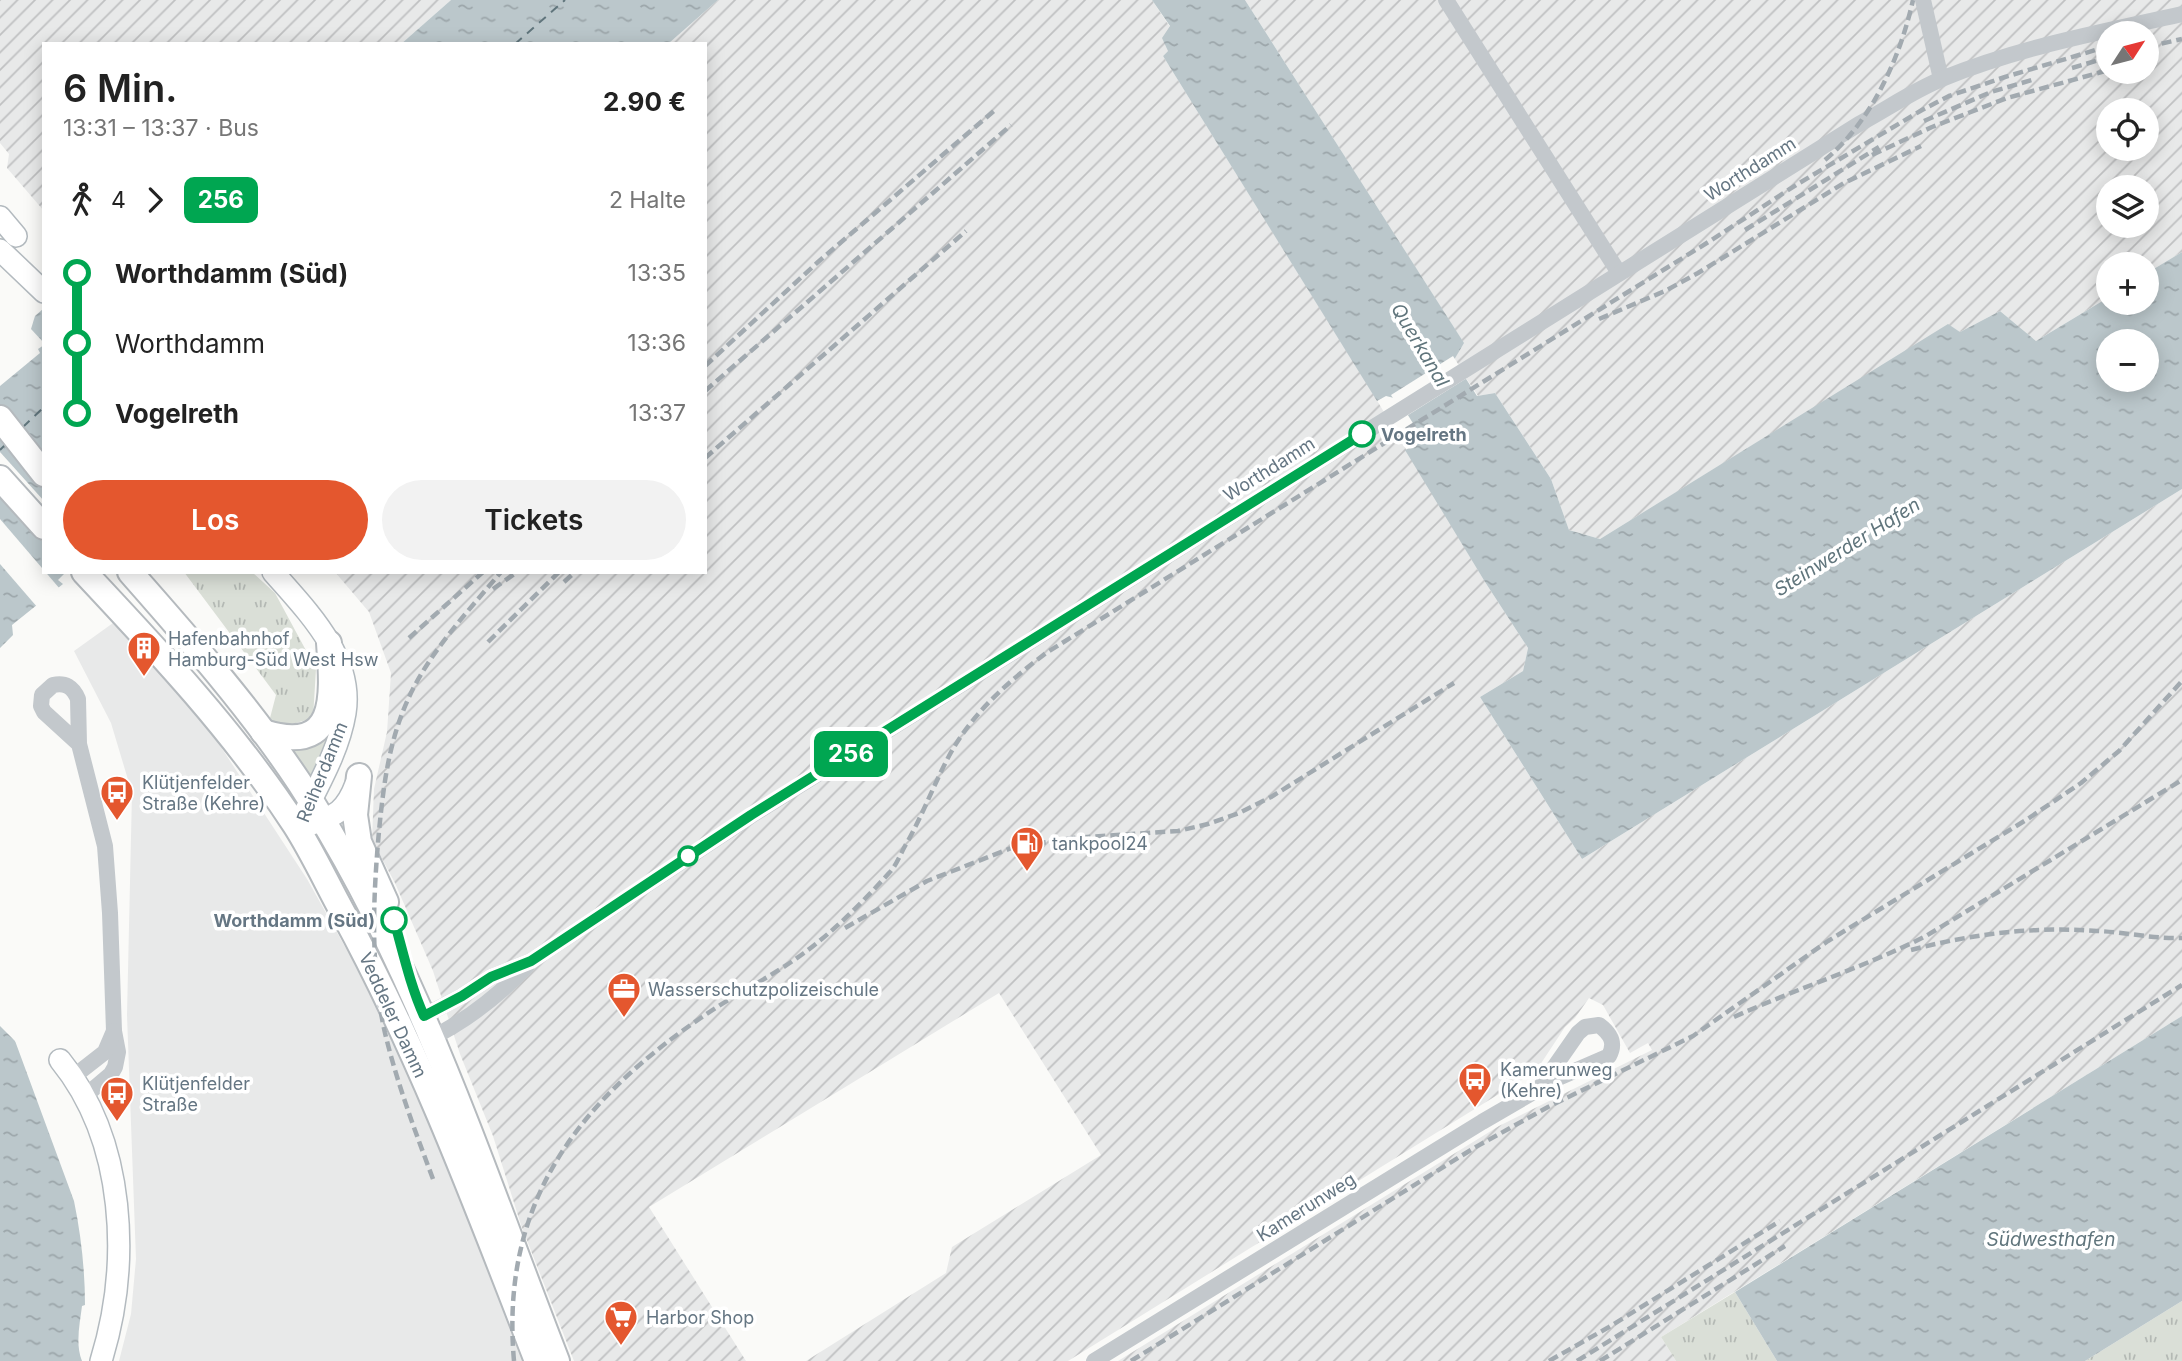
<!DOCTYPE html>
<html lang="de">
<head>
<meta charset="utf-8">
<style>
  :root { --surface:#fff; --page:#f2f2f2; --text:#222; --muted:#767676; --accent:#e4572e }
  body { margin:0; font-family:Inter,sans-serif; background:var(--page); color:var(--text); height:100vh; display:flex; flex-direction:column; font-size:26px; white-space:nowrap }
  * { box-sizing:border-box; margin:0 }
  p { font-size:23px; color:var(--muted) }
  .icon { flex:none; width:38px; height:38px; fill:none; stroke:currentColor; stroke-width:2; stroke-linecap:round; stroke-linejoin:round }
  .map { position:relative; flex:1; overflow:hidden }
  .panel { position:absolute; left:42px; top:42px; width:665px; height:532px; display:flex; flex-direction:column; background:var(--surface); border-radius:0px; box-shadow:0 4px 18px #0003 }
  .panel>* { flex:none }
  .badge { padding:0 14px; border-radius:10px; font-size:24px; line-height:46px }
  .needle { width:46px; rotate:54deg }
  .fabs { position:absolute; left:2096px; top:21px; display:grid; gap:14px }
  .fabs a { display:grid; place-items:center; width:63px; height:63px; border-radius:50%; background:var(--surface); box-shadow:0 4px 18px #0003; font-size:35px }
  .map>.badge { position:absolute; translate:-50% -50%; box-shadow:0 0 0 4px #fff }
  .legs { display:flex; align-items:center; gap:10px; height:77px; padding:0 21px; font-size:23px }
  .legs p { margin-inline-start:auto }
  .headline { display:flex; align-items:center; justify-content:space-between; height:119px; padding:0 21px }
  h1 { font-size:38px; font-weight:600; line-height:52px }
  .primary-button { display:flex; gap:14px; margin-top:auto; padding:14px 21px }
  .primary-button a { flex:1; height:80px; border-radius:42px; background:var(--accent); color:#fff; font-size:28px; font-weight:600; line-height:80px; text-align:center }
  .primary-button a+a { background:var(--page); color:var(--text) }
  ul { padding:0 21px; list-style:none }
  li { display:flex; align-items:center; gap:24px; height:70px; font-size:26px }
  li i { display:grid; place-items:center; width:10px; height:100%; margin:0 9px; background:currentColor }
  li i::after { content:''; width:18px; height:18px; margin:-9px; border:5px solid; border-radius:50%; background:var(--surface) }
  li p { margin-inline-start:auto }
  li:first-child i { background:linear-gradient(#0000 50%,currentColor 0) }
  li:last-child i { background:linear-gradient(currentColor 50%,#0000 0) }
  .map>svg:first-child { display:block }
  .built { fill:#e8e9e9 }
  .industrial { fill:url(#industrial-furrows); fill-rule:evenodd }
  .grass { fill:url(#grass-tufts) }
  .water { fill:url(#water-ripples); fill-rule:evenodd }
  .pier { fill:#fafaf8 }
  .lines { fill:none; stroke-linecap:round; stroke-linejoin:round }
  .ferry { stroke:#60757c; stroke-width:2; stroke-dasharray:9 7; stroke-linecap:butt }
  .secondary-casing { stroke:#b3babf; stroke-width:24 }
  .primary-casing { stroke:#b5babe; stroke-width:28 }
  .street { stroke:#c3c8cc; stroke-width:16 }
  .secondary { stroke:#fff; stroke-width:21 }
  .primary { stroke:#fff; stroke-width:24 }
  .rail { stroke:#a2aab0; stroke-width:4.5; stroke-dasharray:10 5; stroke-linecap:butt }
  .line-1-casing { stroke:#fff; stroke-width:16 }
  .line-1 { stroke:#00a651; stroke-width:10 }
  .stop-1-dot { fill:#fff; stroke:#00a651; stroke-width:3.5 }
  .labels { text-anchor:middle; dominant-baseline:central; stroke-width:7; stroke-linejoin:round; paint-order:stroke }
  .street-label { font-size:18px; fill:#657683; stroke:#fff }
  .stop-label { font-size:18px; font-weight:bold; fill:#657683; stroke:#fff; text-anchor:start }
  .poi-label { font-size:18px; fill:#657683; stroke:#fff; text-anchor:start }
  .water-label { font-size:19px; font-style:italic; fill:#60757c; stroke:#fff }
</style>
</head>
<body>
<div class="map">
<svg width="2182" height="1361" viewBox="0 0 2182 1361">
  <defs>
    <pattern id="industrial-furrows" width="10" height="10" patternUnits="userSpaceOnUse" patternTransform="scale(1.75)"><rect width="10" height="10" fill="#e8e9e9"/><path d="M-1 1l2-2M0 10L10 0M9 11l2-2" fill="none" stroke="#c0c1c2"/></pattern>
    <pattern id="grass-tufts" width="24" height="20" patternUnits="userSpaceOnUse" patternTransform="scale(1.75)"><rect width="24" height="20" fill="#dadfd7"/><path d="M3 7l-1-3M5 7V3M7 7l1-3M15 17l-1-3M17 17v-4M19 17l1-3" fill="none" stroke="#b4b9b4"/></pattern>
    <pattern id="water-ripples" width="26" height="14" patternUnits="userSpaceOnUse" patternTransform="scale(1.75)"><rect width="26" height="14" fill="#bbc7cb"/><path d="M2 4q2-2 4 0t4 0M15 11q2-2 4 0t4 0" fill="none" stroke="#9ca6aa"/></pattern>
  </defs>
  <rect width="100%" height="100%" fill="#fafaf8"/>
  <path class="built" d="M120,618l99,126 88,135 105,187 114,295h-407l12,-47 5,-55 -9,-244 5,-222 -21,-70 -37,-72z"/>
  <g class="industrial">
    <path d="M0,0h451l-50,44h-357v167l-37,-43 2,-14 -9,-11z"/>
    <path d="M718,0h434l18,27 -2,24 -5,5 209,336 113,190 43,66 -5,23 -43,26 102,162 600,-370v527l-521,321 15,24h-558l381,-235 153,-76 -4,-7 -18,10 -27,-48 -14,-7 -14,20 -10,9 -29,44 -468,290h-262l140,-88 6,-26 149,-92 -102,-162 -350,214 97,154h-172l-53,-136 -28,-89 -33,-82 -27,-83 -38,-88 -23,-43 2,-51 13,-57 4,-59 -22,-61 -34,-40h370v-528h-37z"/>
    <path d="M1245,0h937v252l-35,21v-9h-38v33l-73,44 -36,-30 -40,21 -12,-7 -348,214 -31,-9 -18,-51 -56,-86 -17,3 -24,-36 9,-18zM2109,33h38v39h-38zM2109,110h38v39h-38zM2109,187h38v39h-38z"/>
  </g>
  <g class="grass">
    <path d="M184,572h68l23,21 41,76 -3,49 -34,10 -9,-10 6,-23z"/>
    <path d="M333,726l-24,55 -23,-34z"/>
    <path d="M1735,1292l42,69h-101l-15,-24z"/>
    <path d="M2182,1301v60h-97z"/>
  </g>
  <g class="water">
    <path d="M451,0h267l-50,44h-267z"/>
    <path d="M1152,0h93l219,343 -10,17 23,36 18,-3 56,86 18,51 31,9 348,-215 12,8 40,-21 36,30 73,-44v6h38v-30l35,-21v237l-600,370 -102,-162 43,-26 5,-23 -43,-66 -80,-132 9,-4 5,-13 -21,-34 -12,-3 -9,5 -214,-345 5,-5 -6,-13 8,-12zM2109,341h38v39h-38z"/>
    <path d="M44,308v35l-13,-14 4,-13z"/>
    <path d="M44,345v227h22l-8,8 5,4 -51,41 1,10 -13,13v-262l40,-33 -2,-4z"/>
    <path d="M0,1000l74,201c7,34 11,69 11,104l-3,1c-2,17 -7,38 0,55h-82z"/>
    <path d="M2182,1016v285l-97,60h-308l-42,-69z"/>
  </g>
  <g class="pier">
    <path d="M1453,356l14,22 -62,39 -14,-22z"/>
    <path d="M0,452l44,49v42l-44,-48z"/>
    <path d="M0,519l60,70 -22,19 -38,-44z"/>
    <path d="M0,996l3,2 11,26 8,24 -22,-22z"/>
  </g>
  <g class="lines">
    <g class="ferry">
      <path d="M515,44l50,-44"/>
      <path d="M23,427l21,-20"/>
      <path d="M0,450l7,-7"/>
    </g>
    <defs>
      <g id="secondary">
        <path d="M0,217l16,19"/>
        <path d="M0,250l44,42"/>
        <path d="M273,572c34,39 81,85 72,141 -6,36 -25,69 -41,101"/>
        <path d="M309,825c27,-9 37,-14 47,-41"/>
        <path d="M60,1060c66,81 71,204 41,301"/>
      </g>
      <g id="primary">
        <path d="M0,418l44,56"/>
        <path d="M0,478l44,49"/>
        <path d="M84,572c75,80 151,161 211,253 18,28 32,59 48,88 78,143 135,296 194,448"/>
        <path d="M130,572c59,67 119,135 169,210 117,179 181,382 258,579"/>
        <path d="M263,732c75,23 70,-35 66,-89"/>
        <path d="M359,776l-4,39 4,27 27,60"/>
      </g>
    </defs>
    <use href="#secondary" class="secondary-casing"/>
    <use href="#primary" class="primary-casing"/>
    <g class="street">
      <path d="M1446,0l173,273"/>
      <path d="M1923,0l18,79"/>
      <path d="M79,744l-35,-32 -3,-6 1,-11 11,-10c12,-3 20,2 25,14l1,45 26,102 5,67 4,118 4,21 -3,15 -4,7 -26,22"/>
      <path d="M414,1021l48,-25 29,-19 40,-16 221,-146 1107,-691c28,-15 55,-34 85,-46 76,-31 158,-46 238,-64"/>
      <path d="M425,1041c39,-18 73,-45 102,-75"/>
      <path d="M73,1077l32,-25 9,-21"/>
      <path d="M1094,1361l388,-239 74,-43 53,-23c7,-13 2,-22 -10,-31l-14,2 -7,6 -39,56"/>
    </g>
    <use href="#secondary" class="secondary"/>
    <use href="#primary" class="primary"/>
    <g class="rail">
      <path d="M2147,47l35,-8"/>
      <path d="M2072,68l37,-11"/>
      <path d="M1924,121l67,-29 41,-12"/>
      <path d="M1872,155l60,-28 75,-29 102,-28"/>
      <path d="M1825,160c47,-39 75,-102 88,-160"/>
      <path d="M1745,230l134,-83"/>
      <path d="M1599,319l66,-28 33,-18 146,-90 77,-37"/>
      <path d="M705,366l113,-104 177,-152"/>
      <path d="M705,391l306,-266"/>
      <path d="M705,458l261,-227"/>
      <path d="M564,582l11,-10"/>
      <path d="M493,589l24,-17"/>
      <path d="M409,638l74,-66"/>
      <path d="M488,642l71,-70"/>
      <path d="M845,928l82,-47 87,-34 59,-9 105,-7 30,-7 31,-11 32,-16 183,-114"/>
      <path d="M1911,950c61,-16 122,-24 186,-19 28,1 56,8 85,7"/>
      <path d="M1734,1017c64,-29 131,-50 192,-81l256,-156"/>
      <path d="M433,1179c-18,-48 -36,-96 -48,-146 -15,-66 -12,-135 -6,-202 5,-51 11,-98 35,-144 22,-42 56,-78 87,-115"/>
      <path d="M514,1361c-14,-159 64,-260 191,-346 32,-22 68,-39 99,-62 31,-23 59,-51 85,-80 7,-7 11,-18 16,-27 17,-29 28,-60 44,-90 23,-43 59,-74 97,-103l664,-412 86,-56 126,-75 27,-14 56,-19 104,-31"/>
      <path d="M1131,1361l343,-213 74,-41 145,-71 135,-95 198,-121 55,-37 38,-32 63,-70"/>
      <path d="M1549,1361l60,-34 171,-106"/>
      <path d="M1577,1361l605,-376"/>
      <path d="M1600,1361l185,-115"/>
    </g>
  </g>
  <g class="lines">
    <defs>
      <path id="line-1" d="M394,920c9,32 16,65 30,96l38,-20 29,-19 40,-16 220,-146 611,-381"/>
    </defs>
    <use href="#line-1" class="line-1-casing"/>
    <use href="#line-1" class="line-1"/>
  </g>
  <defs>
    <symbol id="building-pin" viewBox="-11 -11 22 30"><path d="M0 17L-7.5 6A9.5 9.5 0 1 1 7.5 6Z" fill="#e4572e" stroke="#fff"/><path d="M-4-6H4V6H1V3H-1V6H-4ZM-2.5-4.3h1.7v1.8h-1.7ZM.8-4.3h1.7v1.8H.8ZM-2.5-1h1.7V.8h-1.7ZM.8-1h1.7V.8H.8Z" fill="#fff"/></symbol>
    <symbol id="bus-pin" viewBox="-11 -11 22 30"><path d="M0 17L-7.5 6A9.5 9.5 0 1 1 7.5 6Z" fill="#e4572e" stroke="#fff"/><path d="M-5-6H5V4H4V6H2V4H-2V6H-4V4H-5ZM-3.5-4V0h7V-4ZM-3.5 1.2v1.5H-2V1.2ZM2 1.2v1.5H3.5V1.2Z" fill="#fff"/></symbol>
    <symbol id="fuel-pin" viewBox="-11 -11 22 30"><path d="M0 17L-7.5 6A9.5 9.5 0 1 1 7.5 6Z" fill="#e4572e" stroke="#fff"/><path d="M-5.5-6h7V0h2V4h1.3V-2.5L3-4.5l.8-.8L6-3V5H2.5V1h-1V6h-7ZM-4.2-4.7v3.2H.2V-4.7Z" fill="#fff"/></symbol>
    <symbol id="office-pin" viewBox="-11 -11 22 30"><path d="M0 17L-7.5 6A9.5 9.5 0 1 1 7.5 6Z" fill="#e4572e" stroke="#fff"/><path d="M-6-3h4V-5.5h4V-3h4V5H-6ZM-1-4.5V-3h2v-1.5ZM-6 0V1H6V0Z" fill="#fff"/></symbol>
    <symbol id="supermarket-pin" viewBox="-11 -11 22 30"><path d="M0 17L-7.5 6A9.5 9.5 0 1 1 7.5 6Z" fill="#e4572e" stroke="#fff"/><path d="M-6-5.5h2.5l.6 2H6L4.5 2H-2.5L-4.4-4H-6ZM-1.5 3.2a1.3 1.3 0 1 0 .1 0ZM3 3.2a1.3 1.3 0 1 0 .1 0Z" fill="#fff"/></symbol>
  </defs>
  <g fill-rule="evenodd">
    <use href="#building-pin" x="125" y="629" width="38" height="52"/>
    <use href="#bus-pin" x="98" y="773" width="38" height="52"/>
    <use href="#fuel-pin" x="1008" y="824" width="38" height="52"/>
    <use href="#office-pin" x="605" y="970" width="38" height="52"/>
    <use href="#bus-pin" x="1456" y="1060" width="38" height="52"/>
    <use href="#bus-pin" x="98" y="1074" width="38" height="52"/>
    <use href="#supermarket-pin" x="602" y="1298" width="38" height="52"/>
  </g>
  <g class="stop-1-dot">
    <circle cx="1362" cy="434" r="12"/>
    <circle cx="688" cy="856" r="9"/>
    <circle cx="394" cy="920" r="12"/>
  </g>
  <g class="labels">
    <g class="street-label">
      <text transform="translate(1750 169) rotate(-32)">Worthdamm</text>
      <text transform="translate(1269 469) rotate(-32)">Worthdamm</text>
      <text transform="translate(322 772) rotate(-68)">Reiherdamm</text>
      <text transform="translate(393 1015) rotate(65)">Veddeler Damm</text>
      <text transform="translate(1306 1207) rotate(-32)">Kamerunweg</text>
    </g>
    <g class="stop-label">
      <text x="1381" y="434">Vogelreth</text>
      <text x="375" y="920" text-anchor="end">Worthdamm (Süd)</text>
    </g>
    <g class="poi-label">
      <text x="168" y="638">Hafenbahnhof<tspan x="168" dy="21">Hamburg-Süd West Hsw</tspan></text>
      <text x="142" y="782">Klütjenfelder<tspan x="142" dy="21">Straße (Kehre)</tspan></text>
      <text x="1052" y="843">tankpool24</text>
      <text x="648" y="989">Wasserschutzpolizeischule</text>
      <text x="1500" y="1069">Kamerunweg<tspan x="1500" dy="21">(Kehre)</tspan></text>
      <text x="142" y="1083">Klütjenfelder<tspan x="142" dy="21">Straße</tspan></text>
      <text x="646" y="1317">Harbor Shop</text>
    </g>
    <g class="water-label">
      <text transform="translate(1420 345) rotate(59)">Querkanal</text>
      <text transform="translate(1847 547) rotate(-32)">Steinwerder Hafen</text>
      <text x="2051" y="1239">Südwesthafen</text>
    </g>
  </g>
</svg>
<div class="fabs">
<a><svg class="needle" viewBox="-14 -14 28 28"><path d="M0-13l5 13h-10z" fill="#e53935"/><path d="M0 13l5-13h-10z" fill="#767676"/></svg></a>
<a><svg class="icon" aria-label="locate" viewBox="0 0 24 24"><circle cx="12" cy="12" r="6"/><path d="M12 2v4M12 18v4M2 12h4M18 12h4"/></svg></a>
<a><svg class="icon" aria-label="layers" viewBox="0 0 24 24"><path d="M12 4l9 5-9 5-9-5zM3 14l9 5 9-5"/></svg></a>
<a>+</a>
<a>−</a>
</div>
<b class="badge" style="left:851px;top:754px;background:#00a651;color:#fff">256</b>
<section class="panel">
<div class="headline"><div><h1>6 Min.</h1><p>13:31 – 13:37 · Bus</p></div><b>2.90 €</b></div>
<div class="legs"><svg class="icon" aria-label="walk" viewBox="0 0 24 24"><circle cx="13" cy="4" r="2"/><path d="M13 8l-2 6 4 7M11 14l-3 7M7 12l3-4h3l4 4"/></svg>4<svg class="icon" aria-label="forward" viewBox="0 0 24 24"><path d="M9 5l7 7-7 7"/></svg><b class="badge" style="background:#00a651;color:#fff">256</b><p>2 Halte</p></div>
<ul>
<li><i style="color:#00a651"></i><b>Worthdamm (Süd)</b><p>13:35</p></li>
<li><i style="color:#00a651"></i><span>Worthdamm</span><p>13:36</p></li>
<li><i style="color:#00a651"></i><b>Vogelreth</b><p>13:37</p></li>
</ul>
<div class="primary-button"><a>Los</a><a>Tickets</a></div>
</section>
</div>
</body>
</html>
